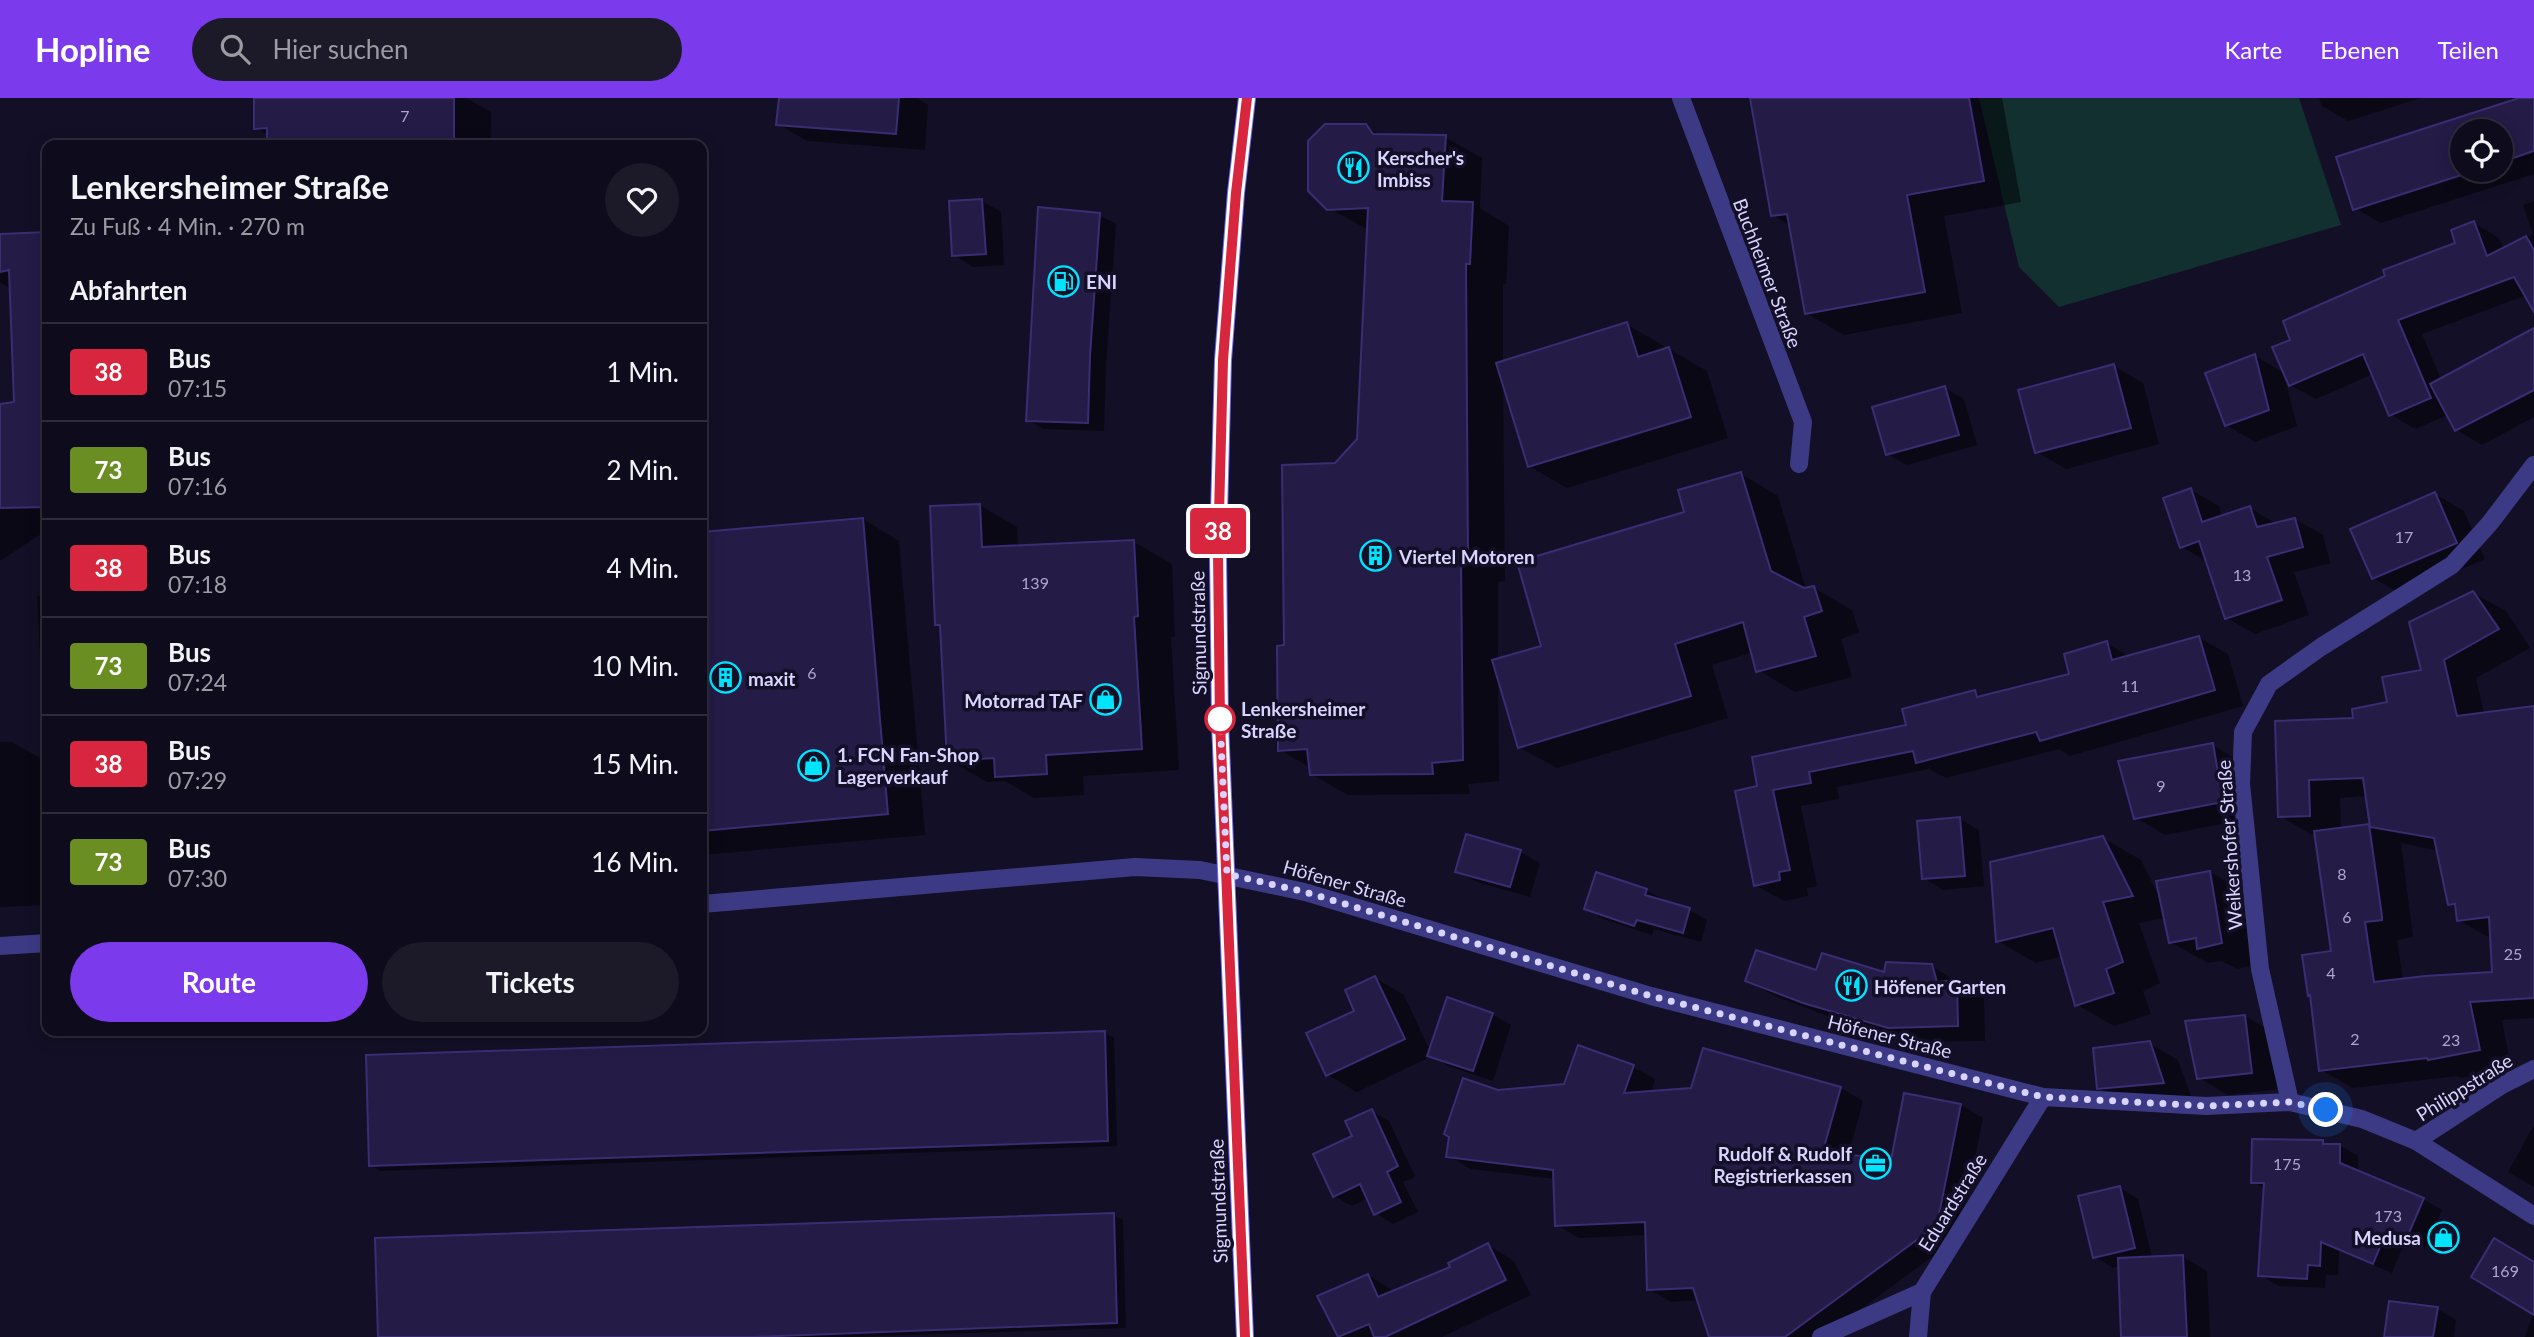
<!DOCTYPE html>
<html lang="de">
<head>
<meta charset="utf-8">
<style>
  :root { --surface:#0e0b1c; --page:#1c1929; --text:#f1f3f6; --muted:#9b9ba3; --line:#2e2b3b; --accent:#7c3aed }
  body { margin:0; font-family:Lato,sans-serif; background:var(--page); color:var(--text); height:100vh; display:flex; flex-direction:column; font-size:26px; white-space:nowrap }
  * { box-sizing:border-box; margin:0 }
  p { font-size:23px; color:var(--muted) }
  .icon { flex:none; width:38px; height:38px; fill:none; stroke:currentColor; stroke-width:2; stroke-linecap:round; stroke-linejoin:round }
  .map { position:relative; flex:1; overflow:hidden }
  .side { position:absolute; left:42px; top:42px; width:665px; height:896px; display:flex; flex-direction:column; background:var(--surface); border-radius:14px; box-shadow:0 4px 18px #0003,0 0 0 2px var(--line) }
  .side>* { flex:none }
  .badge { padding:0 14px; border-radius:5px; font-size:24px; line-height:46px }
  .controls { position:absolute; left:2450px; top:21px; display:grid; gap:14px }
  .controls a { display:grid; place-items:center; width:63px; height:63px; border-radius:50%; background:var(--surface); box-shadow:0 4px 18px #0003,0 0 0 2px var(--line); font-size:35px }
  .you { position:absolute; width:35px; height:35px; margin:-18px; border:5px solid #fff; border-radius:50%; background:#1a73e8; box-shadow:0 0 0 10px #1a73e833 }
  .map>.badge { position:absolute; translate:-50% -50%; box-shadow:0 0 0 4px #fff }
  h2 { padding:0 28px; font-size:26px; line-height:63px }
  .round { display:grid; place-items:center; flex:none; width:74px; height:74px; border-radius:37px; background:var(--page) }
  .summary { display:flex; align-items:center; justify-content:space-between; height:119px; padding:0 28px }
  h1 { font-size:33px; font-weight:700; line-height:52px }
  .cta { display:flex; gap:14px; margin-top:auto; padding:14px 28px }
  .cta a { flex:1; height:80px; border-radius:42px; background:var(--accent); color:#fff; font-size:28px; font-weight:700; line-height:80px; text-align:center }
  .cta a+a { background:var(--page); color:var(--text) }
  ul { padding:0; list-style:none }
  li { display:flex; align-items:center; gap:21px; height:98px; padding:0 28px; border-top:2px solid var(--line) }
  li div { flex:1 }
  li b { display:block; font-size:26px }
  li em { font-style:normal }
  li .badge { min-width:77px; font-weight:700; text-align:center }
  header { display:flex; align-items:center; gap:42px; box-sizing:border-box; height:98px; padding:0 35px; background:var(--accent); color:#fff }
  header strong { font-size:33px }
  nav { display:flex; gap:38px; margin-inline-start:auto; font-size:24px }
  .search { width:490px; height:63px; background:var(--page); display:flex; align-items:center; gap:18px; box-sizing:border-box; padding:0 24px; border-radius:38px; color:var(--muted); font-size:26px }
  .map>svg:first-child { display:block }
  .green { fill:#12302f }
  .shadow { fill:#0007; fill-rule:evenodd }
  .building { fill:#241b47; stroke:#3b2d73; stroke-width:2 }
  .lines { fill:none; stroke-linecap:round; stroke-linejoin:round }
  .street { stroke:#3d3a85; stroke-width:18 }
  .secondary { stroke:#6f6bff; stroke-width:18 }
  .line-casing { stroke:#fff; stroke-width:16 }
  .line { stroke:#d7263d; stroke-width:10 }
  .walk { stroke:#d9d4ff; stroke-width:7; stroke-dasharray:0 12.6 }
  .stop-dot { fill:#fff; stroke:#d7263d; stroke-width:3.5 }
  .labels { text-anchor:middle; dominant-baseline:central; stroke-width:7; stroke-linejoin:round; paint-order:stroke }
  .number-label { font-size:16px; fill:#aca6d1 }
  .poi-label { font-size:19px; font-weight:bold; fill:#d9d4ff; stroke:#130f26; text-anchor:start }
  .street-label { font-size:19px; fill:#d9d4ff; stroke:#130f26 }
  .stop-label { font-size:19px; font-weight:bold; fill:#d9d4ff; stroke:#130f26; text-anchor:start }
</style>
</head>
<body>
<header>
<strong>Hopline</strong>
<div class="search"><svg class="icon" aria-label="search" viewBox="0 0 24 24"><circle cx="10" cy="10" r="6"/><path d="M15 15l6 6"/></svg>Hier suchen</div>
<nav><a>Karte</a><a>Ebenen</a><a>Teilen</a></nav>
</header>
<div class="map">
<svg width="2534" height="1239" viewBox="0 0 2534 1239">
  <rect width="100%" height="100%" fill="#130f26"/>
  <path class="green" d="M1979,0h320l42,127 -282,82 -40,-40z"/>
  <g class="shadow">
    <path d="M256,0h210l25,14v33h-222v-10l-13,-7z"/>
    <path d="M780,0h137l11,7 -3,45 -118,-9 -29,-17z"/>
    <path d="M1751,0h251l19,104 -77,14 18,97 -118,22 -38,-22 -15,-87 -18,-11z"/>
    <path d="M2319,0h102l-73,23 -26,-15z"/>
    <path d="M2509,0h25v76l-153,49 -26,-15 -17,-50 173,-55zM2462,33h39v39h-39z"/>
    <path d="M1365,28l17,10 63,1 37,21 -2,50 29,18 -3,58 -3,1v78l123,-39 38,22 2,4 3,-1 38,22 21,67 -161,50 -38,-22 -26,-80 2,195 -7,1v78l46,-13 142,-134 55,-39 37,22 28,93 8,-1 38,22 7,22 -18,7 11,38 -57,15 -37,-22 -5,-18 -41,13 16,53 -171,50 -38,-21 -21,-66 1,100 -31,3 2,10 -122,1 -37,-21v-6l-31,-18 6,-104 50,-182 22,-24 11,-210 -41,-22z"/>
    <path d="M982,103l19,11 3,53 -31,2 -19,-12z"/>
    <path d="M2534,103v107l-7,-13 -105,39 19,45 93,-49v87l-52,28 -25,-15 -9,-15 -33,14 -25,-15 -17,-40 -57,25 -26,-14 -4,-11 -2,1 13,51 -42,16 -29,-17 29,-69 31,18 6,-33 165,-97 17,-21 25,15 5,12 29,-16 -10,-29z"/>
    <path d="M1099,117l17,9 -10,142 -2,65 -60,-2 -17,-9z"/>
    <path d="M47,136v296l-47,31v-155l15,-3 -4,-114 -11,-7v-46z"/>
    <path d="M2114,268l29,17 16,61 -93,25 -29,-17z"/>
    <path d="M1945,290l19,11 13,46 -70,20 -20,-11z"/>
    <path d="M2191,392l28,16 3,11 28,-9 27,16 18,-5 28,16 7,28 -36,9 15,43 -54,19 -28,-16 -19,-56 -26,-15z"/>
    <path d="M2435,396l29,17 21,48 -83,35 -29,-16z"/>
    <path d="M979,407l38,22 1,20 116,-5 38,22 3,73h-4l8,133 -96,6 1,19 -50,3 -29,-17 -18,1 -38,-22 -7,-133 -6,-3z"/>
    <path d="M863,421l36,22 26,294 -223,20v-321z"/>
    <path d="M2473,495l33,18 24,37 -54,30 8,36 50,-6v310l-32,2 9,48 -50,10 -3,-2 -105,12 -32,-18 12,-118 -17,-118 -4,1 -32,-19 75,-96 34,-16 34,-33zM2367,698l5,32 -3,-2 -28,4 -1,-32zM2401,745l38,8 11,53 7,5 1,11 32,18 4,36 -91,6 -6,-40 16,-3z"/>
    <path d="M37,498h10v101l-5,-3z"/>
    <path d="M2199,540l29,16 15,52 -173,50 -11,-7 -113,29 -17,-9 -92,18 2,12 -38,7 16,80 -10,2 1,8 -24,5 -29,-16 4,-97 149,-61 67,-35 8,5 89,-22 34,-32 24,14z"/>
    <path d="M0,644h12l35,20v143l-47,2z"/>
    <path d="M2212,647l29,17 10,56 -86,17 -29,-17z"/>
    <path d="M1960,721l19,11 5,56 -41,4 -19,-12z"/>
    <path d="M2103,740l38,22 19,39 50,-27 38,22 11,70 -22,5 -15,-8 -14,2 -38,-21 -5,-24 -26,5 21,60 -17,8 8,23 -37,12 -37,-21 -14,-49 -27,7 -38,-22z"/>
    <path d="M1520,754l20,11 -10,34 -53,-15 -20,-11z"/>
    <path d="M1646,792l18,10 -1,2 26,8 18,10 -6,22 -47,-13 -2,6 -49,-16 -17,-10z"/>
    <path d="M1931,868l53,32 1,43 -68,1 -84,-24 -58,-22 -28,-15 70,-8 69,1z"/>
    <path d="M1375,880l29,17 26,56 62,-37 19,11 -18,56 -45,-15 -16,-10 -75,36 -29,-17z"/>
    <path d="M2245,918l29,17 6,56 -52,6 -29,-17z"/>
    <path d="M1105,935l9,5 3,108 -737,25 -9,-6z"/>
    <path d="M2149,945l29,17 14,39 -64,5 -29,-16z"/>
    <path d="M1704,952l137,38 22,13 -15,55 44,6 69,-57 22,13 -24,119 -136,100h-112l-12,-37 -28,2 -22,-13 -2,-54 -68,3 -22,-13 -2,-46 -84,-10 -23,-13 50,-64 68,-6 67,-19 22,12 -4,14 42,-3z"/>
    <path d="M1371,1013l18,10 26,56 -12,5 15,30 -25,12 -17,-11 -8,-15 -16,8 -18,-10 20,-59z"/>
    <path d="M2534,1027v62l-26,-15z"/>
    <path d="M2323,1044l5,3h11l19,11v16l65,27 19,11 -17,39 -20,-8 -13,32 -53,-22 -1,24h-12l-1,13 -46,-2 -19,-11 5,-86 -12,-7z"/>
    <path d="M2120,1090l18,11 14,59 31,-1 24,14 3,66h-88l-2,-71 -7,2 -18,-11z"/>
    <path d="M1113,1117l10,5 3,108 -276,9h-470z"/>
    <path d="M1488,1147l26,16 17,34 -89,42h-101l-21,-40 48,-22 26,16 58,-23z"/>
    <path d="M2534,1166v73h-9l8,-23z"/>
    <path d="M2437,1211l19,11 -2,17h-68z"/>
  </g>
  <g class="building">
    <path d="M254,0h200v47h-187v-17l-13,1z"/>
    <path d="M779,0h120l-3,36 -120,-9z"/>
    <path d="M1750,0h219l15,83 -77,14 18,97 -120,22 -18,-100 -16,2z"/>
    <path d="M2519,0h15v53l-33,11v-31h-39v39h15l-124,40 -17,-53z"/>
    <path d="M1325,26h41l7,10 73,1 -4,66 31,1 -3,62h-4l2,296 -7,1 2,199 -31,3 1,11 -123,1 -3,-26 -29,2 -1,-105 7,-1 -2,-180 53,-2 22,-24 11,-231 -41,2 -19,-19v-50z"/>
    <path d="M982,101l4,55 -34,2 -3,-55z"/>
    <path d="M1038,109l62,6 -10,143 -2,67 -62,-2z"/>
    <path d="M2474,123l13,35 39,-20 8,14v62l-20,-35 -116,43 33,78 -42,18 -26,-62 -74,32 -17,-39 18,-7 -7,-19 102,-45 -2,-6 72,-27 -4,-13z"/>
    <path d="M47,134v275l-47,1v-104l14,-2 -5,-132 -9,2v-38z"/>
    <path d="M1627,224l11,35 31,-10 22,70 -163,50 -32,-104z"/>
    <path d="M2534,230v62l-79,41 -25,-47z"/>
    <path d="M2255,256l14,56 -44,16 -20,-53z"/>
    <path d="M2114,266l17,64 -96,25 -17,-63z"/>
    <path d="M1945,288l14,49 -73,20 -14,-48z"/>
    <path d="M1741,374l30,99 33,17 10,-2 8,25 -18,6 12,39 -60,16 -13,-50 -68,22 16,52 -173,52 -26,-88 49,-14 -24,-84 167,-50 -6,-22z"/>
    <path d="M2191,390l11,34 48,-16 7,21 38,-9 8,29 -36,10 15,43 -57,19 -26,-78 -19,7 -17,-50z"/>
    <path d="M2435,394l22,51 -85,36 -22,-50z"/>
    <path d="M980,406l2,43 152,-7 4,76 -4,1 8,132 -96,6 1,19 -52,3 -1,-19 -47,3 -7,-136h-5l-5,-119z"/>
    <path d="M863,420l25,296 -186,17v-299z"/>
    <path d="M2473,493l26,38 -55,31 13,56 77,-10v292l-64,4 10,48 -52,10 -1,-2 -108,13 -9,-76 -2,1 -6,-41 29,-4 -17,-120 55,-7 13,92v4l-17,2 9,60 51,-6 67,-4 -3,-55 -32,4 -2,-17 -7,1 -14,-67 -64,-11 -7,-49 -54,2 1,36 -32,1 -3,-96 78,-3 -1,-9 35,-7 -5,-25 39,-7 -12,-48z"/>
    <path d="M2199,538l16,54 -175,51 -4,-9 -120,31 -3,-12 -104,21 2,11 -38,7 17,80 -11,2 1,8 -26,6 -19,-95 22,-5 -5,-29 154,-32 -4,-16 73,-19 2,7 92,-23 -5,-20 43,-13 5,19z"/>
    <path d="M2213,645l10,59 -89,17 -16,-58z"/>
    <path d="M1960,719l5,59 -43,3 -5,-58z"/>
    <path d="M1466,736l55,16 -11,37 -55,-15z"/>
    <path d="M2103,738l30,60 -30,6 20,60 -17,7 8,24 -39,13 -22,-78 -57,14 -6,-80z"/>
    <path d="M2210,773l12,72 -25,6 -1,-11 -27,5 -13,-62z"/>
    <path d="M1596,774l51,17 -2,6 45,13 -7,25 -46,-13 -3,6 -50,-17z"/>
    <path d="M1756,852l60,20 6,-17 62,19 2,-10 46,2 5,18 20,-2 1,46 -70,2 -85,-25 -58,-22z"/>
    <path d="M1375,878l30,63 -79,37 -20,-43 48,-22 -9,-21z"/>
    <path d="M1447,899l46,16 -20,58 -46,-15z"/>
    <path d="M2245,917l7,58 -55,6 -12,-58z"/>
    <path d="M1105,933l3,110 -739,25 -3,-111z"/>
    <path d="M2150,943l14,42 -67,6 -4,-41z"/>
    <path d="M1578,947l56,20 -10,28 67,-5 12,-40 138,39 -18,64 68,9 13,-67 57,11 -24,121 -152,112h-76l-16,-49 -46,2 -2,-68 -90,4 -2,-56 -107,-13 3,-20 -5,-3 19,-56 35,12 66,-6z"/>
    <path d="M1372,1011l26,57 -11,6 14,30 -27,13 -14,-31 -27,13 -20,-43 39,-18 -7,-15z"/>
    <path d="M2252,1041l71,1v4h17v19l84,35 -18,42 -20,-8 -13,32 -52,-22 -1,24 -12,-1 -1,14 -49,-3 6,-93h-13z"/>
    <path d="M2120,1088l15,62 -42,10 -15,-62z"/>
    <path d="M1114,1115l3,110 -364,14h-375l-3,-99z"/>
    <path d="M2494,1140l40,24v53l-63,-38z"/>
    <path d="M1488,1145l18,37 -121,57h-11l-5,-13 -31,13 -21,-41 51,-22 10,23 72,-30 -2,-4z"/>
    <path d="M2183,1157l4,82h-66l-3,-79z"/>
    <path d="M2389,1203l49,6 -5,30h-49z"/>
  </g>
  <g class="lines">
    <g class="street">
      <path d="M1681,0l122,324 -4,42"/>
      <path d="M702,806l433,-37 65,3 105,22 346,104 392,101 163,9 84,-4 72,17 54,22 118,75"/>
      <path d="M0,848l47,-3"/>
      <path d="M2290,1004l-30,-133 -19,-185 2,-52 26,-48 52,-37 131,-82 38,-42 44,-58"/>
      <path d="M2416,1043l86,-56 32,-16"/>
      <path d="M1821,1239l101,-45"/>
      <path d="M1918,1239l4,-45 121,-195"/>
    </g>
    <path class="secondary" d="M1245,1239l-25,-615 -2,-169 5,-193 13,-167 11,-95"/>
  </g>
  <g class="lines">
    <defs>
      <path id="line" d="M1245,1239l-25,-615 -2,-169 5,-193 13,-167 11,-95"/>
    </defs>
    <use href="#line" class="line-casing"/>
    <use href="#line" class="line"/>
    <path class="walk" d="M1220,621l7,155 78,18 346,104 392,101 163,9 84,-4 36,8"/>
  </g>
  <defs>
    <symbol id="restaurant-ring" viewBox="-11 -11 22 22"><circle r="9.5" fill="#130f26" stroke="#00e5ff" stroke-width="1.5"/><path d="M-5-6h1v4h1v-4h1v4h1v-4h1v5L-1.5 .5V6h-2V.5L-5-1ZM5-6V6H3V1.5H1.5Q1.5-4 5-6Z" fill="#00e5ff"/></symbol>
    <symbol id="fuel-ring" viewBox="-11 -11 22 22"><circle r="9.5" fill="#130f26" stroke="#00e5ff" stroke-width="1.5"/><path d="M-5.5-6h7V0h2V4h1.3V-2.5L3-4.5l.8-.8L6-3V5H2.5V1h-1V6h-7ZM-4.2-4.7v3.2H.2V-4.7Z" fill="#00e5ff"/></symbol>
    <symbol id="building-ring" viewBox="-11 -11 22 22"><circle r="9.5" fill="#130f26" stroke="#00e5ff" stroke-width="1.5"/><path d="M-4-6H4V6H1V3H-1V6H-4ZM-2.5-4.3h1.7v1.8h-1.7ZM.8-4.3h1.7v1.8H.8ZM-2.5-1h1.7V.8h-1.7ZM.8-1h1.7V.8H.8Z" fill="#00e5ff"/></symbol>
    <symbol id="shop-ring" viewBox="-11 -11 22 22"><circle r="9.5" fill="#130f26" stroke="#00e5ff" stroke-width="1.5"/><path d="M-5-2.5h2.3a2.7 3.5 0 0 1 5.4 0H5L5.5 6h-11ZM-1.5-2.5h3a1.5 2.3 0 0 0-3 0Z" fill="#00e5ff"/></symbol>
    <symbol id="office-ring" viewBox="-11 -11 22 22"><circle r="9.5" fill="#130f26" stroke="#00e5ff" stroke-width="1.5"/><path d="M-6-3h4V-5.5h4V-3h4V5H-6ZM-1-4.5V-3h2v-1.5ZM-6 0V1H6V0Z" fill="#00e5ff"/></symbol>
  </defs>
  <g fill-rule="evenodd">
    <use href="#restaurant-ring" x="1336" y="52" width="35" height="35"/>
    <use href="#fuel-ring" x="1046" y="166" width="35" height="35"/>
    <use href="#building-ring" x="1358" y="440" width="35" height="35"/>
    <use href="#building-ring" x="708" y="562" width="35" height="35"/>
    <use href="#shop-ring" x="1088" y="584" width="35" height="35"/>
    <use href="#shop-ring" x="796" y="650" width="35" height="35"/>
    <use href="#restaurant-ring" x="1834" y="870" width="35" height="35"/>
    <use href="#office-ring" x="1858" y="1048" width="35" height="35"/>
    <use href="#shop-ring" x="2426" y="1122" width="35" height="35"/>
  </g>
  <circle class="stop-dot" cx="1220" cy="621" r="14"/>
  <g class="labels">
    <g class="number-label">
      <text x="405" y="17">7</text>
      <text x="2404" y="438">17</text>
      <text x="2242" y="476">13</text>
      <text x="1035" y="484">139</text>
      <text x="812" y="574">6</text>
      <text x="2130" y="587">11</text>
      <text x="2161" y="687">9</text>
      <text x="2342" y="775">8</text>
      <text x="2347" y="818">6</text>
      <text x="2513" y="855">25</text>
      <text x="2331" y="874">4</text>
      <text x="2355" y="940">2</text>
      <text x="2451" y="941">23</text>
      <text x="2287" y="1065">175</text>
      <text x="2388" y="1117">173</text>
      <text x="2505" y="1172">169</text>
    </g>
    <g class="poi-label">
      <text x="1377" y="59">Kerscher's<tspan x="1377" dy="22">Imbiss</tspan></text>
      <text x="1086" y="183">ENI</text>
      <text x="1399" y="458">Viertel Motoren</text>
      <text x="748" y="580">maxit</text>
      <text x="1083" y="602" text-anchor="end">Motorrad TAF</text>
      <text x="837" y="656">1. FCN Fan-Shop<tspan x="837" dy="22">Lagerverkauf</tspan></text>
      <text x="1874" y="888">Höfener Garten</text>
      <text x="1852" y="1055" text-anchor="end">Rudolf &amp; Rudolf<tspan x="1852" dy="22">Registrierkassen</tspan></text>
      <text x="2421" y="1139" text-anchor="end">Medusa</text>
    </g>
    <g class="street-label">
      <text transform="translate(1768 175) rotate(69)">Buchheimer Straße</text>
      <text transform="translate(1198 535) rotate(-91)">Sigmundstraße</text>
      <text transform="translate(2229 747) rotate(-94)">Weikershofer Straße</text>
      <text transform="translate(1345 785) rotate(16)">Höfener Straße</text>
      <text transform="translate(1890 938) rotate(14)">Höfener Straße</text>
      <text transform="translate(2464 989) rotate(-32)">Philippstraße</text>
      <text transform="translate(1218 1103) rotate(-92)">Sigmundstraße</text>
      <text transform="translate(1952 1104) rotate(-58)">Eduardstraße</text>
    </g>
    <g class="stop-label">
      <text x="1241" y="610">Lenkersheimer<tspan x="1241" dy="22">Straße</tspan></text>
    </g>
  </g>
</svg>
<div class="controls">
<a><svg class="icon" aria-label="locate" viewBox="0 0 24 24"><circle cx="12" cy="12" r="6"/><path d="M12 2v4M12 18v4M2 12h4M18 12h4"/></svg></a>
</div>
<div class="you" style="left:2326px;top:1012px"></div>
<b class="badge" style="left:1218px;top:433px;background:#d7263d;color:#fff">38</b>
<section class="side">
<div class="summary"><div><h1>Lenkersheimer Straße</h1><p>Zu Fuß · 4 Min. · 270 m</p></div><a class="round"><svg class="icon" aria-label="heart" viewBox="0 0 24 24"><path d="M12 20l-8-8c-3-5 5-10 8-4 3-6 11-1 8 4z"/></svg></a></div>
<h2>Abfahrten</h2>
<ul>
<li><span class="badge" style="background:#d7263d;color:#fff">38</span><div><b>Bus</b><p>07:15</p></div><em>1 Min.</em></li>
<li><span class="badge" style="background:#6b8e23;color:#fff">73</span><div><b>Bus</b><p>07:16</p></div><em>2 Min.</em></li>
<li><span class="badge" style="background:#d7263d;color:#fff">38</span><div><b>Bus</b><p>07:18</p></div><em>4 Min.</em></li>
<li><span class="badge" style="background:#6b8e23;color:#fff">73</span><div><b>Bus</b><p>07:24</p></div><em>10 Min.</em></li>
<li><span class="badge" style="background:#d7263d;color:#fff">38</span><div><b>Bus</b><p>07:29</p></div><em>15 Min.</em></li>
<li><span class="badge" style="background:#6b8e23;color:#fff">73</span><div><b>Bus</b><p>07:30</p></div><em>16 Min.</em></li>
</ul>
<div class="cta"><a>Route</a><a>Tickets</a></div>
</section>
</div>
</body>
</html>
